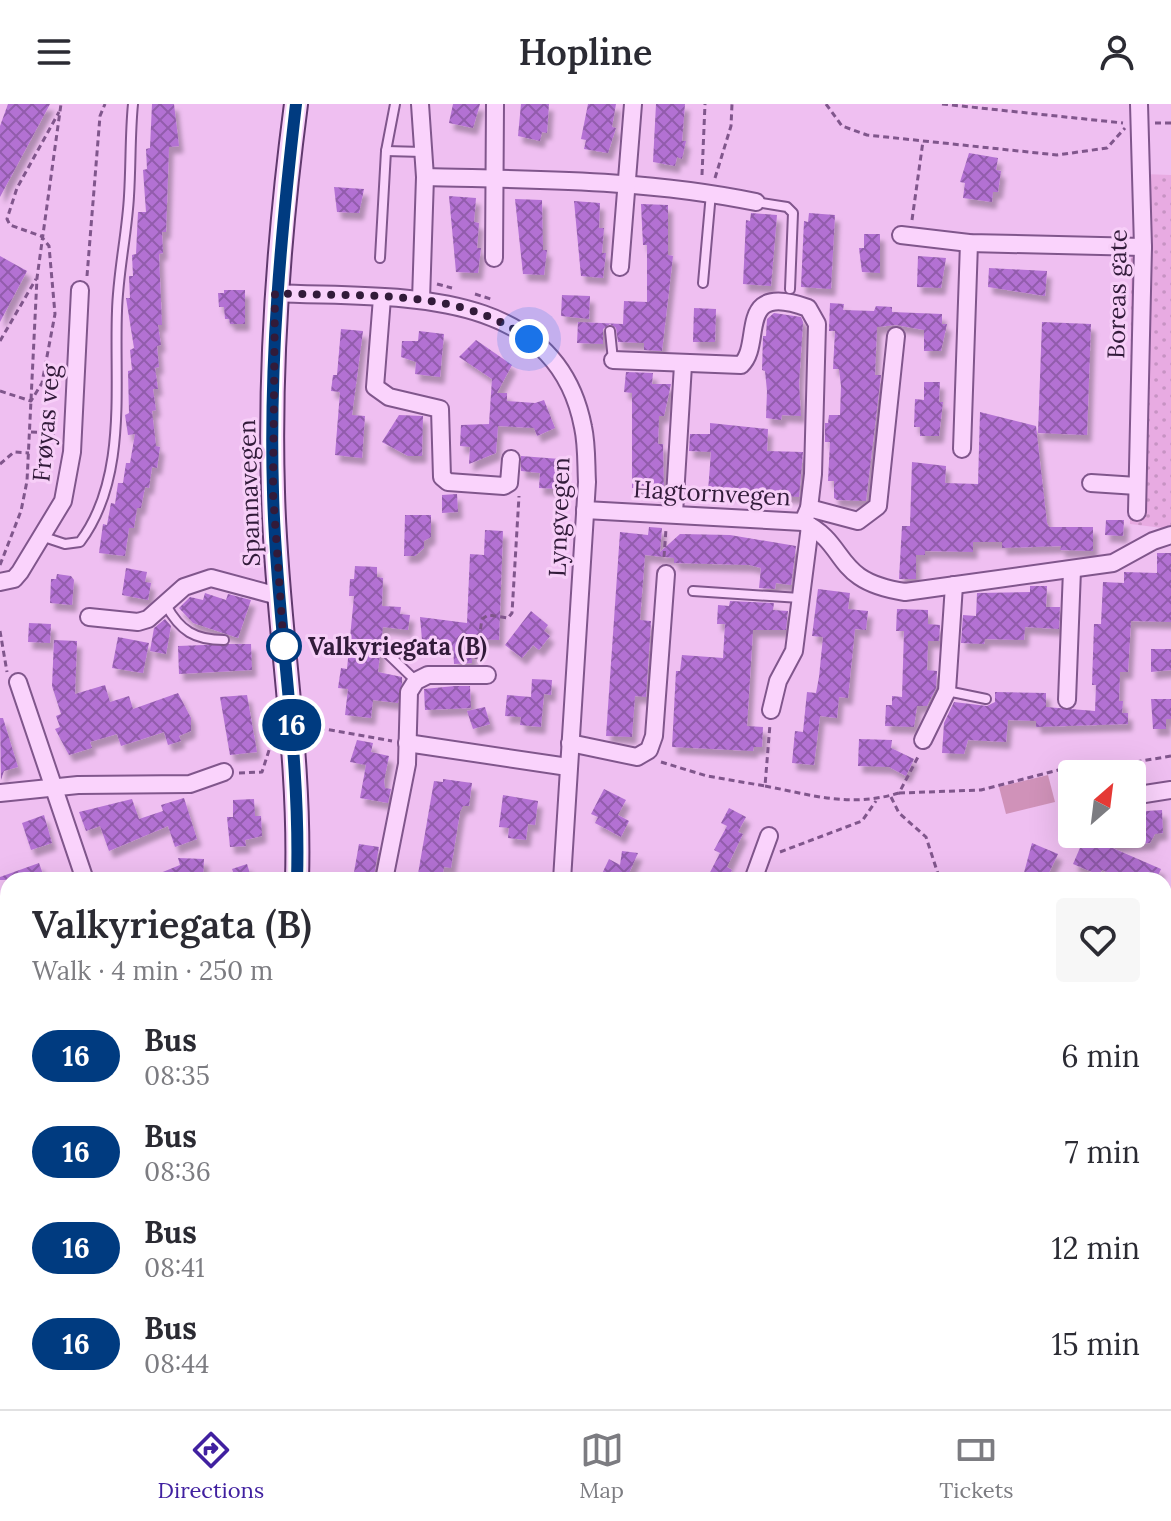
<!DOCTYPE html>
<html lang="en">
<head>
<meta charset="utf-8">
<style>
  :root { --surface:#fff; --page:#f7f7f7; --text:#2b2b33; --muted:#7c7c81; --line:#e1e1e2; --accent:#4020a0 }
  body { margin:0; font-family:Lora,serif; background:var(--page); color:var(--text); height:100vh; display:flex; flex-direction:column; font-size:30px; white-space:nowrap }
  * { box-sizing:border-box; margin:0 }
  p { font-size:26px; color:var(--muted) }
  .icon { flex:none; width:44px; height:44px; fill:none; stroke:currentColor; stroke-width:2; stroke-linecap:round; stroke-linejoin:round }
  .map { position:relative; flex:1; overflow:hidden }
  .side { position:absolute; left:0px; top:768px; width:1172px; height:538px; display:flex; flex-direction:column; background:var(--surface); border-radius:24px 24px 0 0; box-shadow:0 8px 32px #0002 }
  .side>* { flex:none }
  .badge { padding:0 16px; border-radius:26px; font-size:28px; line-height:52px }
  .needle { width:52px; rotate:28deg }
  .fabs { position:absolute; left:1058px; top:656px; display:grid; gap:16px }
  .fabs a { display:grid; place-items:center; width:88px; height:88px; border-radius:8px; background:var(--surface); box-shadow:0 8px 32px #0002; font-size:40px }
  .you { position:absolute; width:40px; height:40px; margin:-20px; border:6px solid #fff; border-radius:50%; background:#1a73e8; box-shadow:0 0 0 12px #1a73e833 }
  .map>.badge { position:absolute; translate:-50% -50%; box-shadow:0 0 0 4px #fff }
  .round { display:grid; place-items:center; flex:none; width:84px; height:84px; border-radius:8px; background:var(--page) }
  .overview { display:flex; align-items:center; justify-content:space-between; height:136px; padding:0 32px }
  h1 { font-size:38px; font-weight:600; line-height:60px }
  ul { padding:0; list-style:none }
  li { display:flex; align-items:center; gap:24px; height:96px; padding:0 32px }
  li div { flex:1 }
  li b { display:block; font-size:30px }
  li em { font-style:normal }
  li .badge { min-width:88px; font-weight:700; text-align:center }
  header { display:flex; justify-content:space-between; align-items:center; height:104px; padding:0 32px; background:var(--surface); font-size:36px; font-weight:600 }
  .menu { display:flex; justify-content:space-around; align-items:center; height:112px; border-top:2px solid var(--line); background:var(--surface); font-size:22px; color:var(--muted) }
  .menu a { display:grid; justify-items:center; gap:4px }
  .menu .on { color:var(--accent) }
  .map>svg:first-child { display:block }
  .farmland { fill:url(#farmland-dots) }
  .forest { fill:url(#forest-firs) }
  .garden { fill:url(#garden-furrows) }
  .pitch { fill:#d092b9 }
  .building { fill:url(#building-cross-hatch); filter:url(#shadow) }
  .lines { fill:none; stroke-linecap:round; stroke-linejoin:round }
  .service-casing { stroke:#80568c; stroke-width:12 }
  .minor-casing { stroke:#80568c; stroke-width:20 }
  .tertiary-casing { stroke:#80568c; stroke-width:22 }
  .secondary-casing { stroke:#60396d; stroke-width:26 }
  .path { stroke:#80568c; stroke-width:3; stroke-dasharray:6 4; stroke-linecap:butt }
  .service { stroke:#fad3fc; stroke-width:8 }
  .minor { stroke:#fad3fc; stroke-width:16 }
  .tertiary { stroke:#fad3fc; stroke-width:18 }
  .secondary { stroke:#fad3fc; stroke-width:22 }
  .line-casing { stroke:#fff; stroke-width:18 }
  .line { stroke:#003b80; stroke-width:12 }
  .walk { stroke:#321b3a; stroke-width:8; stroke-dasharray:0 14.4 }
  .stop-dot { fill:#fff; stroke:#003b80; stroke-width:4 }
  .labels { text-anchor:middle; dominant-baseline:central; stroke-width:6; stroke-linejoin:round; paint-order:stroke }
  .street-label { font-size:24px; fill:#321b3a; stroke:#f7cff8 }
  .stop-label { font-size:24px; font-weight:bold; fill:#321b3a; stroke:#f7cff8; text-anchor:start }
</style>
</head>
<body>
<header><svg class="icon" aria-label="menu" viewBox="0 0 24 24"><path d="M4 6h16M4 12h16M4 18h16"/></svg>Hopline<svg class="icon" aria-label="person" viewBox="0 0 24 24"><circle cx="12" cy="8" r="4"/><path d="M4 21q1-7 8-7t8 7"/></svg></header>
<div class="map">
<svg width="1171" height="1305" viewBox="0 0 1171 1305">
  <defs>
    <pattern id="farmland-dots" width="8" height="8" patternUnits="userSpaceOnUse" patternTransform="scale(2)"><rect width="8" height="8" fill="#e8abe2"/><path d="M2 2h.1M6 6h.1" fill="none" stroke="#c793c3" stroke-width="1.8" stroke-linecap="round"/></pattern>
    <pattern id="forest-firs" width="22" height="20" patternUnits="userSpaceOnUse" patternTransform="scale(2)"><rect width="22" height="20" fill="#d092b9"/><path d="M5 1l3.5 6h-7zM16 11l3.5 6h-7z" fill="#a97697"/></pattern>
    <pattern id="garden-furrows" width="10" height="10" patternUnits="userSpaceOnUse" patternTransform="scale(2)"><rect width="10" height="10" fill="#d092b9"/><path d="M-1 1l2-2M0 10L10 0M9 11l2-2" fill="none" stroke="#a97697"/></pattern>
    <pattern id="building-cross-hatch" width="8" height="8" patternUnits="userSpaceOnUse" patternTransform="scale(2)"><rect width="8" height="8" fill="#b371d3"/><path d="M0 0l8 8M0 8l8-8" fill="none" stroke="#925cac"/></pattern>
    <filter id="shadow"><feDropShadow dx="4.5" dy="7" stdDeviation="2" flood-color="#0004"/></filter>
  </defs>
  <rect width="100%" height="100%" fill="#efbff1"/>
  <path class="farmland" d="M1143,70l28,1v354l-41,-5 1,-271 14,-6z"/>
  <path class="forest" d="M271,1298h167l2,7h-168z"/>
  <path class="garden" d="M0,1131l8,1v166h76v7h-84z"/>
  <path class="pitch" d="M1048,671l7,27 -49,12 -7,-27z"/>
  <g class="building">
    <path d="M8,0h42l-50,93v-71z"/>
    <path d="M152,0h22l5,42 -10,1 -3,85h-4l1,21 -4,1 3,71h-4l3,20 -4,1 2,21 -4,1 3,21h-5l3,21 -4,1 4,35 4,1 -3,21 -5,-1 -3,21 -4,-1 -4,21h-4l-3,20h-5l-4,28 -26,-3 4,-29 4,1 4,-22 4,1 3,-21h5l3,-20h4l5,-29 -7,1 -3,-20 4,-2 -1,-42 4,-1 -2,-20 4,-2 -8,-50h4l-1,-22h4l-1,-21 4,-1 2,-42h8l-3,-42 4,-1 -1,-20 4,-1z"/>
    <path d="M453,0h27l-7,24 -24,-5z"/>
    <path d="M521,0h28l-2,29 -5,-1 -2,9 -22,-5z"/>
    <path d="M588,0h28l-4,23 4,1 -8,25 -24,-4 2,-9 -5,-1z"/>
    <path d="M656,0h29l-3,37h4l-4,18 -5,-2 -2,9 -22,-4z"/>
    <path d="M969,49l29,5 -2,12 5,1 -3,21h-5l-1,10 -29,-4 2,-15 -5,-1z"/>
    <path d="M334,83l30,2 -5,24 -22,-1z"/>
    <path d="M449,92l27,2 -2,24 5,1 -2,25h4l-3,25 -22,-1z"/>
    <path d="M515,95l27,1 1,50h4l-3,25 -21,-1z"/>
    <path d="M574,97l26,2 -1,25h5l-2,25h4l-3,25 -22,-2z"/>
    <path d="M641,100l27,1v50l5,1 -11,95 -18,-1v-7l-26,-1 -2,-14 -6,-4 -7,5v15l-26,-1 1,-21 45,2 1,-23 23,1v-57h-4z"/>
    <path d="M751,109l26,2 -6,71 -28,-2 3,-64 4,1z"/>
    <path d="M809,109l26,2 -4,74 -30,-2 3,-66 4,1z"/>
    <path d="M864,130h16v39l-18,-1 -3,-24h5z"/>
    <path d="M0,152l27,15 -27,51z"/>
    <path d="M918,152l28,2 -5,30 -24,-1z"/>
    <path d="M989,164l58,3 -2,25 -57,-9z"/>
    <path d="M224,186h21v34h-15l-1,-5h-4l-1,-12h-5l-1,-14h6z"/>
    <path d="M562,191l28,1 -1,23 -28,-3z"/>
    <path d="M830,199l14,1 -1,6 31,1 2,-5 16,1v5l50,2v10h5l-6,27h-17v-21l-28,-5 -19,2 -2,48h6l-15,126 -29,-1 -3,-2v-17h-6l2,-39h-5v-19h3l1,-8h11l1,-29 -2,-17h-6l2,-38h-6z"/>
    <path d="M694,204l22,1 -1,33h-22z"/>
    <path d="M774,209l27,4 2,5 -4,62 2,32 -19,-1 -1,5 -15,-2 1,-27 -2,-20 -3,-1 1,-34h3l1,-17z"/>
    <path d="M1042,218l49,2 -4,111 -49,-2z"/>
    <path d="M341,225l22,2 -11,84 13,1 -3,42 -27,-3 5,-63 -9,-1 2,-16h4z"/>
    <path d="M419,227l25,3 -4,43 -25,-3 1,-12 -15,-5 1,-16h16z"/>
    <path d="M476,236l36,25 -15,28h10v8l28,2 9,-3 11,28 -18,8 -3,-8 -36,-2 -2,27 -27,11 1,-17 -10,-1 1,-21 28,-1 3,-45 -33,-22z"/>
    <path d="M626,268l27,1 -1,11h19l-7,32h-5l-1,28h5l1,52 -8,-1v-6l-24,-1v-95l-8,-1z"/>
    <path d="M924,278h16l-1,20h4l-4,34h-19v-9h-6l1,-28 9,1z"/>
    <path d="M980,308l56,14 11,97 2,4h44v24l-33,-1 1,-4 -59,2v-6h-29v10l-48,-1v4h-9v24h-17l3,-53h8l2,-64 34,4 -1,17 33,1z"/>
    <path d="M399,311l24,1 -1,40h-14l-26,-14z"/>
    <path d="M710,319l58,6 -1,22 36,1 -4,45 -91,-6 3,-39 -22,-1 1,-17h20z"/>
    <path d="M521,352l39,3 -1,30 -20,-1 1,-15 -19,-2z"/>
    <path d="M457,390l1,18 -16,1v-18z"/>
    <path d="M405,411h26v22l-7,4v7l-9,8h-11z"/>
    <path d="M1106,416h18l-1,16 -18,-1z"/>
    <path d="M649,423l13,1 -2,24 20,-18 50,1 66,11 -5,39 -15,-2 -1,6 -16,-1 2,-20 -12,-3 -75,-2v-5l-29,-3 -5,65 11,1 -5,76 -11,-1 -3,41 -26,-1 14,-204 28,3z"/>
    <path d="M485,426l18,1 -4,109 -27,-1v24l-18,1 -1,-17 -31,-7 -2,-23 47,6 3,-69 14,1z"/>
    <path d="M1157,449h14v69l-40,-1 -3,51h-8l-1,29h4l-1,12h6v11l-92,3v-6l-28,-1 -2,22 -38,-2 -4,14 -22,-1 2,-30 10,-21 33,4 8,-4v-10l51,1v14l49,4 1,-26h-4l2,-61h7l2,-42 21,1v-11l33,1z"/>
    <path d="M355,462l22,1v10l6,1 -1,28 19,1 -1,7 10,1 -2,15 -25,-3 -5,45 24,5v6l-4,20 -25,-3 -2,18 -26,-3 3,-26 -10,-1 3,-20 6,1 7,-73h-5l1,-17h4z"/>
    <path d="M126,464l21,4 -2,10 6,1 -3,17 -26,-5z"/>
    <path d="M57,470l14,2 3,4 -2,25 -22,-2 1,-24h5z"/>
    <path d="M1030,482h17l-1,21h14l-1,22 -34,-2 -1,13 -39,-1 -1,5 -23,-1 2,-28 13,1 1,-23 53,-1z"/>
    <path d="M818,485l32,4 -2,16 20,2 -2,19 -11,-1 -7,69 -9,-1 -2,21 -17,-2 -6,49 -22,-2 3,-32 8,1 4,-40 9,1 3,-16 4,-40 -11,-1z"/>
    <path d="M205,489l21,7 2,-6 23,6 -13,38 -45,-15 -14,-15 11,-11 13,3z"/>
    <path d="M730,497l44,2 -1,7 15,1 -2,19h-33l-6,96 16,1 -1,20h-8l-1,4 -81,-4 4,-76h4l2,-16 41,3 2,-34h-8l1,-19 11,1z"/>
    <path d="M897,505l31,1v14l12,1 -1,16h-11l-1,29 10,1 -1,17 -9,18h-10l-3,21 -29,-1 1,-21h6v-9l10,1 2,-66h-8z"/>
    <path d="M531,507l17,14 -4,6 6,5 -11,14 -6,-5 -11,13 -17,-13z"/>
    <path d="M165,515l6,7 -5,28 -16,-3 4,-23z"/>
    <path d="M29,519l22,1 -1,19 -22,-1z"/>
    <path d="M118,533l31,6 -6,30 -31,-5z"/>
    <path d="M54,536l23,1 -2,53 30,-9 5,17 19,-6 4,13 45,-16 13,25v13l-12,5 2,5 -13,4 -4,-13 -43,14 -4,-12 -27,8 2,6 -23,7 -14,-26 5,-2 -4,-11 5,-2 -9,-28z"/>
    <path d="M230,540h21l1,26 -73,4 -1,-28z"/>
    <path d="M1151,545h20v21l-20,2z"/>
    <path d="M532,575l20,1 -1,15 -7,-1 -3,33 -21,-2 1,-8 -16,-1 2,-21 24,2z"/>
    <path d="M455,582h15l1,22 -46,2 -1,-21z"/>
    <path d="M247,591l10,57 -27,3 -10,-58z"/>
    <path d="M1151,595h20v20h-5v10h-13z"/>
    <path d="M485,603l5,17 -17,5 -6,-18z"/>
    <path d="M0,614h3l15,49 -14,4 -3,9z"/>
    <path d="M859,635l33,1 -1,8 23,11 -8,17 -17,-9 -31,-1z"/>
    <path d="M357,636l16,3 -2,9 18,4 -5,25 1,7 6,1 -3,14 -28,-5 6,-33 -16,-3z"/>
    <path d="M443,675l29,4 -3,23h-6l-3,6 -9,56 -7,-1 -2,11 -24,-4 16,-93 9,1z"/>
    <path d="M604,685l22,11 -8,15 11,6 -8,16 -26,-14 3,-6 -7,-3z"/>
    <path d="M503,691l35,6 -3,24 -7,-1 -2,16 -18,-2 1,-10 -10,-1z"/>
    <path d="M184,694l13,41 -22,8 -7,-21 -59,25 -9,-25 -14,5 -7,-19 53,-13 7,20 24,-8 -2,-6z"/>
    <path d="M254,695l1,17h6l1,20 -17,4 1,6 -16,1 -3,-30h6v-17z"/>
    <path d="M729,704l17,9 -8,15 5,2 -16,33 5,3 -5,10h-21l14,-27 -6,-3 13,-24 -6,-3z"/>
    <path d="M1162,706l1,23 -8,1 -5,9 -42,3 53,23 -5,11h-16l-11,-5 -4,5 -23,-10 -3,5 -26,-11 13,-30h47l-1,-22z"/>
    <path d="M44,711l8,28 -21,7 -9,-27z"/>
    <path d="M1032,739l26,11 -12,25 -24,1z"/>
    <path d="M359,740l20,3 -5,28 -20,-3z"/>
    <path d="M622,747l16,2 -12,27h-27l10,-21 11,6z"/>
    <path d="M178,754l26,1 -1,20 -60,1 37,-15z"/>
    <path d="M39,759l6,17h-45v-3z"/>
    <path d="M247,760l5,16h-16l-4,-11z"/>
  </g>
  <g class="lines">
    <defs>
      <g id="service">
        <path d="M386,47l37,1"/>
        <path d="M756,98l31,5 6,6 -3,76"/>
        <path d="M380,154l6,-107 9,-47"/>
        <path d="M703,179l8,-90"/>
        <path d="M610,227l3,29"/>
        <path d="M44,433l21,7 15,-2c48,-64 34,-156 37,-231 1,-39 10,-77 12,-115 2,-31 1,-62 4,-92"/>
        <path d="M693,487l107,7"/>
        <path d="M166,501c14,26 29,35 58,35"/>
        <path d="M387,549l29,28"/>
        <path d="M947,587l39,8"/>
        <path d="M0,1096l8,1"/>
        <path d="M184,1298l1,7"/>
      </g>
      <g id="minor">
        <path d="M420,0l5,73 -4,123"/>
        <path d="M425,73c113,3 220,2 331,25"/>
        <path d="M901,131l68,8 174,4"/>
        <path d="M494,154l1,-154"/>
        <path d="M620,163l13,-163"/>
        <path d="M275,189c112,6 280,-12 308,134 4,18 3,37 4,55l-25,398"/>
        <path d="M382,194l-7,89 14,10 51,12 2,68 6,5 56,4 5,-3 2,-24"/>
        <path d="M613,256l128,5c23,-21 -7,-84 67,-57l9,16 -4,150 -4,34 -6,14"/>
        <path d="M962,345l7,-206"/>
        <path d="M1091,379l46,3"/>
        <path d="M809,404l49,13 20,-15 18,-170"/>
        <path d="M585,406l218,12c47,23 28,59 102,70l208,-29 40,-22 18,-6"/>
        <path d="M1137,408l6,-265 -4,-143"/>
        <path d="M674,409l9,-148"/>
        <path d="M0,478l14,-3 6,-7 43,-71 9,-49 8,-162"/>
        <path d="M89,513l49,5 10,-3 36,-32 27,-9 67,18"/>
        <path d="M18,578l67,198"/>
        <path d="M1067,596l5,-130"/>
        <path d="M771,606l7,-29 16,-30 16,-125"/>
        <path d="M923,636l24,-49 7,-106"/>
        <path d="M407,639l161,24"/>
        <path d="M570,639l67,14 12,-7 5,-14 12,-162"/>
        <path d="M0,689l78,-8 112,-1 34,-12"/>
        <path d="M1132,692l39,-6"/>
        <path d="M384,776l23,-116 2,-72 7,-11 12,-6h59"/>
        <path d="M753,776l16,-44"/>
        <path d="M0,828h8"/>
        <path d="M660,1298l1,7"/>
        <path d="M1103,1298l1,7"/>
      </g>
      <path id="tertiary" d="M0,983h8"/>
      <g id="secondary">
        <path d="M296,0c-17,129 -27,258 -23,388 3,130 28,258 24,388"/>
        <path d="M239,1298l1,7"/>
      </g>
    </defs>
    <use href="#service" class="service-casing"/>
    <use href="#minor" class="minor-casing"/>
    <use href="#tertiary" class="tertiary-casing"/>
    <use href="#secondary" class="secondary-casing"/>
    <g class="path">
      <path d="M826,0l16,22 25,9 190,20 50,-7 18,-20"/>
      <path d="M942,0l181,19"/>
      <path d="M1155,19h16"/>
      <path d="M702,71l3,-71"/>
      <path d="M715,74l16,-52 1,-22"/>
      <path d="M912,116l11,-79"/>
      <path d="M87,172l13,-160 5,-12"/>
      <path d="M437,180l15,4"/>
      <path d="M475,190l19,6"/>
      <path d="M0,237l36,-62"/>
      <path d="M0,287l31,10 11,-18 13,-69 -6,-68 -8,-10 -31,-11 -3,-6 10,-31 42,-76"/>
      <path d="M31,328l24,1"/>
      <path d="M0,360l14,-12 15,1"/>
      <path d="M664,453l2,-28"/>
      <path d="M0,461l21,-54 6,-30 10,-203 24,-174"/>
      <path d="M0,527l7,41"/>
      <path d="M476,555l6,-40 6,-4 20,3 4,-5 7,-117"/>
      <path d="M309,626l16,-1 67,12"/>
      <path d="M661,658l46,14 58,10 5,-62"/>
      <path d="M239,669l23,-1 10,-31"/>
      <path d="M765,682c48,9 84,22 134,7l20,-38"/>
      <path d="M899,689l82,-3 81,-21 26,1 83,-14"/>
      <path d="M891,693l8,16 27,24 14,43"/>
      <path d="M780,748l82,-31 14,-20"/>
      <path d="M1164,1078l7,2"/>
      <path d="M0,1246l8,1"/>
      <path d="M395,1298l2,7"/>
      <path d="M83,1305l1,-7"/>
    </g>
    <use href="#service" class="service"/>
    <use href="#minor" class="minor"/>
    <use href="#tertiary" class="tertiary"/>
    <use href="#secondary" class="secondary"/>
  </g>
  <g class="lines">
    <defs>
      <path id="line" d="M296,0c-15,129 -27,257 -23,388 3,130 28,258 24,388"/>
    </defs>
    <use href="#line" class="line-casing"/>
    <use href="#line" class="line"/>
    <path class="walk" d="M284,542v4l-11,-157 2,-200c86,5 181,-7 254,46"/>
  </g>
  <circle class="stop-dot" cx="284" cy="542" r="16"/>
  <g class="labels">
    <g class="street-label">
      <text transform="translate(1117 190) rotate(-89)">Boreas gate</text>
      <text transform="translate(46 319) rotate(-85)">Frøyas veg</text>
      <text transform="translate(249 389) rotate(-92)">Spannavegen</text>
      <text transform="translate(712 389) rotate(3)">Hagtornvegen</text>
      <text transform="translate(559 413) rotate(-88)">Lyngvegen</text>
    </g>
    <g class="stop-label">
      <text x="308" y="542">Valkyriegata (B)</text>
    </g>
  </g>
</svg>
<div class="fabs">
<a><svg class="needle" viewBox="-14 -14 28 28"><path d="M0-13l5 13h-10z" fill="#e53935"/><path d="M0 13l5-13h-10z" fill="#7c7c81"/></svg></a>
</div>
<div class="you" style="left:529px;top:235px"></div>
<b class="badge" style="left:292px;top:621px;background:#003b80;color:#fff">16</b>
<section class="side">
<div class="overview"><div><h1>Valkyriegata (B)</h1><p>Walk · 4 min · 250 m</p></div><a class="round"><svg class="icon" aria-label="heart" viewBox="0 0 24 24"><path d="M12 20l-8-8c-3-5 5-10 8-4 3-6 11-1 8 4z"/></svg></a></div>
<ul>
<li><span class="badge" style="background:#003b80;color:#fff">16</span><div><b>Bus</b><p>08:35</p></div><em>6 min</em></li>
<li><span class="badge" style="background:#003b80;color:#fff">16</span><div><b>Bus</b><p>08:36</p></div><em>7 min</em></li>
<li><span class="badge" style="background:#003b80;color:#fff">16</span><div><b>Bus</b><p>08:41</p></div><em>12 min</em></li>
<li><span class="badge" style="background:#003b80;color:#fff">16</span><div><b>Bus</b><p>08:44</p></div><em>15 min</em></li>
</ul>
</section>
</div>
<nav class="menu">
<a class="on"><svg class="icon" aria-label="directions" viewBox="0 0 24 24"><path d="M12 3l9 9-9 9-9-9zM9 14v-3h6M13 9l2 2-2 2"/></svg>Directions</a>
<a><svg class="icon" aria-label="map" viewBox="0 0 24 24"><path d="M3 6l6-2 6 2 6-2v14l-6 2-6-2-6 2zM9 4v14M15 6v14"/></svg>Map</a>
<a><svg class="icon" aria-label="tickets" viewBox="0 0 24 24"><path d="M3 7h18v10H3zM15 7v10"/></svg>Tickets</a>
</nav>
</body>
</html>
